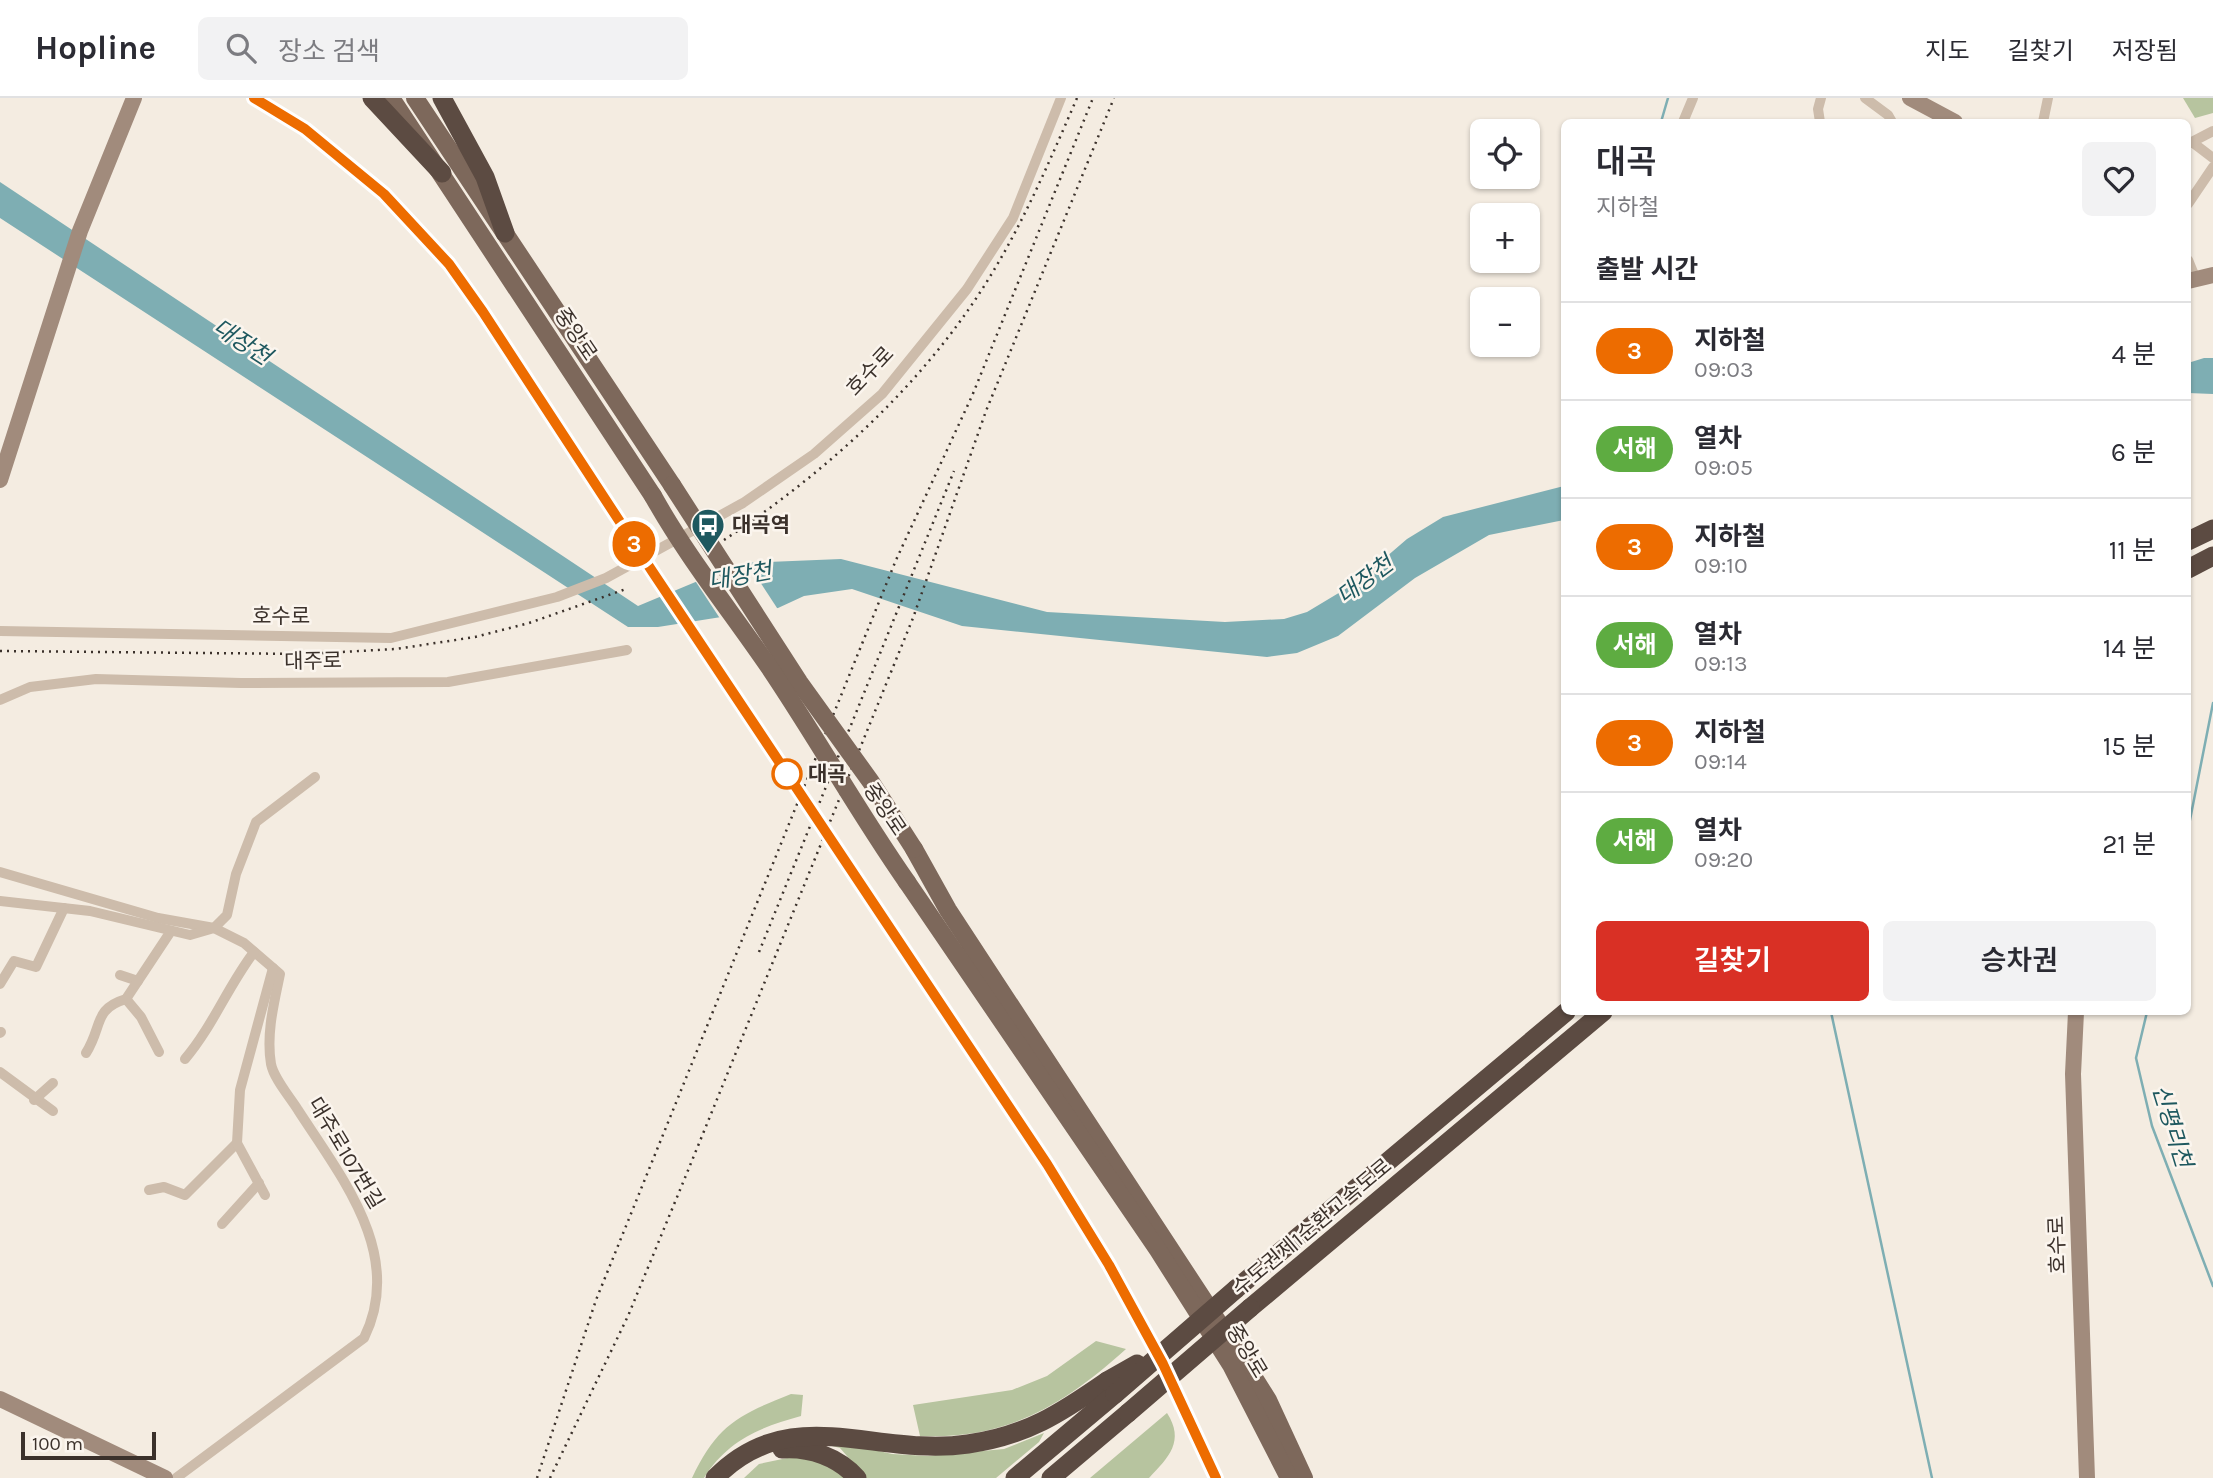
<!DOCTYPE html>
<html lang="ko">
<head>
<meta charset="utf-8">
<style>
  :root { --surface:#fff; --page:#f2f2f3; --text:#2b2b33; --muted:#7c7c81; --line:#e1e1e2; --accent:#d93025 }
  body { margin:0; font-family:Karla,"Noto Sans KR",sans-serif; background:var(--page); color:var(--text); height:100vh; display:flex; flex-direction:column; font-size:26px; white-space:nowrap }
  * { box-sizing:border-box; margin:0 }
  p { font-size:23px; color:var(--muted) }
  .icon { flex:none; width:38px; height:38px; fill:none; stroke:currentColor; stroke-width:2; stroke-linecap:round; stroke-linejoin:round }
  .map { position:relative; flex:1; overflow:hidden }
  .drawer { position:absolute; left:1561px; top:21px; width:630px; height:896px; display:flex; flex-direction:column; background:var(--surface); border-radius:10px; box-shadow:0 2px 5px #0004 }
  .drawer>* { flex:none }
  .badge { padding:0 14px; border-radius:23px; font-size:24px; line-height:46px }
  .fabs { position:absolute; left:1470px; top:21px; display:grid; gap:14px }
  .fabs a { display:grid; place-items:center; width:70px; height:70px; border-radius:10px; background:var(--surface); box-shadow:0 2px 5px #0004; font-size:35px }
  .scale { position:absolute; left:21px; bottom:18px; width:135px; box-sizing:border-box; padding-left:7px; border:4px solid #3b312b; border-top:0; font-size:19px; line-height:24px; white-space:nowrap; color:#3b312b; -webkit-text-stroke:5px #fbf5ee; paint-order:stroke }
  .map>.badge { position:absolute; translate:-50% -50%; box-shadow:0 0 0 4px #fff }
  h2 { padding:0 35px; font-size:26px; line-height:63px }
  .round { display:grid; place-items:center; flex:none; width:74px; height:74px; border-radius:10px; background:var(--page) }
  .overview { display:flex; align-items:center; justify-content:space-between; height:119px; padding:0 35px }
  h1 { font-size:33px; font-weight:600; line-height:52px }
  .button { display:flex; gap:14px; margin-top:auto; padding:14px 35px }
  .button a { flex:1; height:80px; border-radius:10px; background:var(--accent); color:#fff; font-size:28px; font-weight:600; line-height:80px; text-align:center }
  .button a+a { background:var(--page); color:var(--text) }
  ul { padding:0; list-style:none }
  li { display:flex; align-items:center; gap:21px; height:98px; padding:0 35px; border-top:2px solid var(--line) }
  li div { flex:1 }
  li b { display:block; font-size:26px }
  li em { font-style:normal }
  li .badge { min-width:77px; font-weight:700; text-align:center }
  header { display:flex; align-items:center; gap:42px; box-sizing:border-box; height:98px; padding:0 35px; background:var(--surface); border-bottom:2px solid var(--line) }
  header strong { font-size:33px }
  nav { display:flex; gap:38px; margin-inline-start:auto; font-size:24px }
  .search { width:490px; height:63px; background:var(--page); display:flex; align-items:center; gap:18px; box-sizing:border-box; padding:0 24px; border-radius:10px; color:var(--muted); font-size:26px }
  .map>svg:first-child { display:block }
  .green { fill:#b7c49f }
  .water { fill:#7eaeb3 }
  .pier { fill:#f4ece1 }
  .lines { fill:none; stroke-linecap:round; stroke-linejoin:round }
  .stream { stroke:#7eaeb3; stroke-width:2.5 }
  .street { stroke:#cdbcab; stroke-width:10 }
  .secondary { stroke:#a18b7c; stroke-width:16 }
  .primary { stroke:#7d685b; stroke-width:18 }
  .highway { stroke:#5c4b42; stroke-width:19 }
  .rail { stroke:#3b312b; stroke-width:2.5; stroke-dasharray:2 5; stroke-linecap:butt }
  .primary-bridge { stroke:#7d685b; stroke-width:18 }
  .highway-bridge { stroke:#5c4b42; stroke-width:19 }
  .line-casing { stroke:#fff; stroke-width:16 }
  .line { stroke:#ed6c00; stroke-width:10 }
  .stop-dot { fill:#fff; stroke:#ed6c00; stroke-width:3.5 }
  .labels { text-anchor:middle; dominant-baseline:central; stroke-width:5; stroke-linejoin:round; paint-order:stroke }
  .street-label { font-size:21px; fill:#3b312b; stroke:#fbf5ee }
  .poi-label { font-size:21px; font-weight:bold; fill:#3b312b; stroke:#fbf5ee; text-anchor:start }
  .stop-label { font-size:21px; font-weight:bold; fill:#3b312b; stroke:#fbf5ee; text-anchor:start }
  .water-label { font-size:23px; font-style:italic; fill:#1e585f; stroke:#fbf5ee }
</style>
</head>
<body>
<header>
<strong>Hopline</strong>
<div class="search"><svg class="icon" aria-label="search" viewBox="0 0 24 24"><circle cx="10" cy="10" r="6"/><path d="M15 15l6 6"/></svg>장소 검색</div>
<nav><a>지도</a><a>길찾기</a><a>저장됨</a></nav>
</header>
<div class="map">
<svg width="2213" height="1380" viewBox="0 0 2213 1380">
  <rect width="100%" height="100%" fill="#f4ece1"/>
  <g class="green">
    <path d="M2183,0h30v15l-18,5z"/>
    <path d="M1096,1243l30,8c-62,56 -120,91 -206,87l-7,-31 99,-15 35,-14z"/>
    <path d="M791,1296l12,1 -2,21c-41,11 -74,25 -97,62h-12c25,-53 46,-63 99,-84z"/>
    <path d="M1167,1315c18,28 2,44 -18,65h-59z"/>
    <path d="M1044,1335l-5,9 -43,36h-130l-26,-30 -23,-6 40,4 35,8 36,2 76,-7z"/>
    <path d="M792,1359l21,1 35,20h-104l15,-14z"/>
  </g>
  <g class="water">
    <path d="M0,84l638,424 103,-43 100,-4 206,53 178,10 59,-3 23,-7 50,-30 50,-43 36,-22 121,-31v34l-75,15 -74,43 -77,58 -41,17 -30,4 -305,-31 -110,-37 -48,7 -26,12 -120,19h-30l-628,-409z"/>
    <path d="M2204,260h9v36l-25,-1v-30z"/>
  </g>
  <path class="pier" d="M745,461l34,52 -58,9 -27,-41z"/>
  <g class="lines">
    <g class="stream">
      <path d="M1661,24l7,-24"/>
      <path d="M2188,732l25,-127"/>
      <path d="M1831,914l101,466"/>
      <path d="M2147,914l-11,46 16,68 61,160"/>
    </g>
    <g class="street">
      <path d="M1865,0l23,17 4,7"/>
      <path d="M1683,24l10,-24"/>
      <path d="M1820,24l-2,-13 3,-11"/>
      <path d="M2043,24l5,-24"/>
      <path d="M2192,44l21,16"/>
      <path d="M2188,46l25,-13"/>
      <path d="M2188,106l25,-37"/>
      <path d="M2188,162l7,17"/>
      <path d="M0,533l391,7 166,-41 49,-19 137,-75 71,-49 68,-60 85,-105 46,-71 48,-120"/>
      <path d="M0,602l30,-13 66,-8 145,4 207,-1 179,-32"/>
      <path d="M0,774l158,46 56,10 30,15 36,31c-6,29 -14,60 -9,90 3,15 19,33 27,46 44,68 107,145 66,228l-188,140"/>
      <path d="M0,803l90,10 100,24 24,-7 13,-13 9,-41 20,-52 59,-45"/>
      <path d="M120,877l18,6"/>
      <path d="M0,886l14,-23 22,6 28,-59"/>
      <path d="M126,901l15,18 18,35"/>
      <path d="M0,935l1,-1"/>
      <path d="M86,955c17,-27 7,-44 40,-54l45,-68"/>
      <path d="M185,961c28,-33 43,-73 69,-107"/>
      <path d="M0,974l53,39"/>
      <path d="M34,1002l19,-17"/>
      <path d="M149,1092l15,-3 21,8 52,-52"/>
      <path d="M265,1097l-28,-52 3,-53 33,-122"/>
      <path d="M222,1126l37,-41"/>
    </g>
    <g class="secondary">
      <path d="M1910,0l45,24"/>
      <path d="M2188,183l25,-6"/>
      <path d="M0,382l80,-249 54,-133"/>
      <path d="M2076,914l-3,62 14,404"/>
      <path d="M0,1301l165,79"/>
    </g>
    <g class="primary">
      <path d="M391,0l262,398"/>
      <path d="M415,0l257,387"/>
      <path d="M914,751l34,61 291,444 29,46 36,78"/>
      <path d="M907,784l251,368 73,115 58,113"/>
    </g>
    <g class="highway">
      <path d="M372,0l70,75"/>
      <path d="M442,0l43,79 20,56"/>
      <path d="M2188,443l25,-12"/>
      <path d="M2188,471l25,-13"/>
      <path d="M1236,1191l330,-277"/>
      <path d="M1250,1210l353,-296"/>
      <path d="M782,1351c28,-2 56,8 75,29"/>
      <path d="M715,1380c76,-78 160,-20 253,-34 58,-8 93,-31 139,-63"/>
      <path d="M1015,1380l100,-84"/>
      <path d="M1051,1380l77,-65"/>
    </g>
    <g class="rail">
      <path d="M254,0l51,31 79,65 65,70 34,47 169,260 395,593 62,101 54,99 53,114"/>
      <path d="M724,442c104,-69 202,-158 267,-265 34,-56 60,-117 86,-177"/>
      <path d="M0,553l304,3 92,-5 79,-12 54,-14 97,-34"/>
      <path d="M759,854l195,-481"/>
      <path d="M537,1380l59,-178 300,-740 76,-164 121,-298"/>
      <path d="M550,1380l78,-162 61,-148 224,-550 73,-207 128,-313"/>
    </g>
    <g class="primary-bridge">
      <path d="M672,387l127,197 72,100 43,67"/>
      <path d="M653,398c34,61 77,114 116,171 48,71 89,145 138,215"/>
    </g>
    <g class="highway-bridge">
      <path d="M1107,1283l30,-17"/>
      <path d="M1115,1296l121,-105"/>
      <path d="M1128,1315l122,-105"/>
    </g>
  </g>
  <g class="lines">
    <defs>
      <path id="line" d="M254,0l51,31 79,65 65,70 34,48 169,259 395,593 62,101 54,99 53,114"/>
    </defs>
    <use href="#line" class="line-casing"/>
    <use href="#line" class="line"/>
  </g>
  <defs>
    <symbol id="bus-pin" viewBox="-11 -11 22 30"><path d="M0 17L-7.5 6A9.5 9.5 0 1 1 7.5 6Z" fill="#1e585f" stroke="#fbf5ee"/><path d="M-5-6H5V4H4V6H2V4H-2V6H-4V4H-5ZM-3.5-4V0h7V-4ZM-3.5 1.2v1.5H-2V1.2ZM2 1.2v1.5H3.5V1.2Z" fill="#fff"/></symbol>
  </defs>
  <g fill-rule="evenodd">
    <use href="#bus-pin" x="689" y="408" width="38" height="52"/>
  </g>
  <circle class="stop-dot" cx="787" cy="676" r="14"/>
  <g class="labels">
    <g class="street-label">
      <text transform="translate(576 236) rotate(56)">중앙로</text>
      <text transform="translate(870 273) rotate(-47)">호수로</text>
      <text x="281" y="518">호수로</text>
      <text transform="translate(313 563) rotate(-1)">대주로</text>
      <text transform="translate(885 711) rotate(56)">중앙로</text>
      <text transform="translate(346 1055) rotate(59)">대주로107번길</text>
      <text transform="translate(1312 1129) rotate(-40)">수도권제1순환고속도로</text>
      <text transform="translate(2057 1147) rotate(-92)">호수로</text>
      <text transform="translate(1247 1253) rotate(59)">중앙로</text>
    </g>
    <g class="poi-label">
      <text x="732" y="427">대곡역</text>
    </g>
    <g class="stop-label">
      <text x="808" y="676">대곡</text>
    </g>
    <g class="water-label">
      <text transform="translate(242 244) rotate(33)">대장천</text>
      <text transform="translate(740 478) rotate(-10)">대장천</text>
      <text transform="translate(1365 482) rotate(-37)">대장천</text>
      <text transform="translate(2172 1028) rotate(73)">신평리천</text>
    </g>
  </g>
</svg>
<div class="fabs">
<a><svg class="icon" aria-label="locate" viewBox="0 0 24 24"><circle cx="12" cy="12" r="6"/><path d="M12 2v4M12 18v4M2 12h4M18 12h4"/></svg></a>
<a>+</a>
<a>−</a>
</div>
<div class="scale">100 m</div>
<b class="badge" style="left:634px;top:446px;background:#ed6c00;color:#fff">3</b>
<section class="drawer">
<div class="overview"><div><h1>대곡</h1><p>지하철</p></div><a class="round"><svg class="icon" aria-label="heart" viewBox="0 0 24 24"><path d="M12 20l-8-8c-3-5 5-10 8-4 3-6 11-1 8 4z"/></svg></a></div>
<h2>출발 시간</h2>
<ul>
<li><span class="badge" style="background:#ed6c00;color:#fff">3</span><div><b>지하철</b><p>09:03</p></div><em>4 분</em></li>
<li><span class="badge" style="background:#5eac41;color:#fff">서해</span><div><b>열차</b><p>09:05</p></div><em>6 분</em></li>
<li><span class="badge" style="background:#ed6c00;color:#fff">3</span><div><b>지하철</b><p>09:10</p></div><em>11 분</em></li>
<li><span class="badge" style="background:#5eac41;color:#fff">서해</span><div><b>열차</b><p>09:13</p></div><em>14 분</em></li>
<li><span class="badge" style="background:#ed6c00;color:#fff">3</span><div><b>지하철</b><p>09:14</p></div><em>15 분</em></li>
<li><span class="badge" style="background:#5eac41;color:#fff">서해</span><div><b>열차</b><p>09:20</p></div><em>21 분</em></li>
</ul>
<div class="button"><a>길찾기</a><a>승차권</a></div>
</section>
</div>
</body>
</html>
